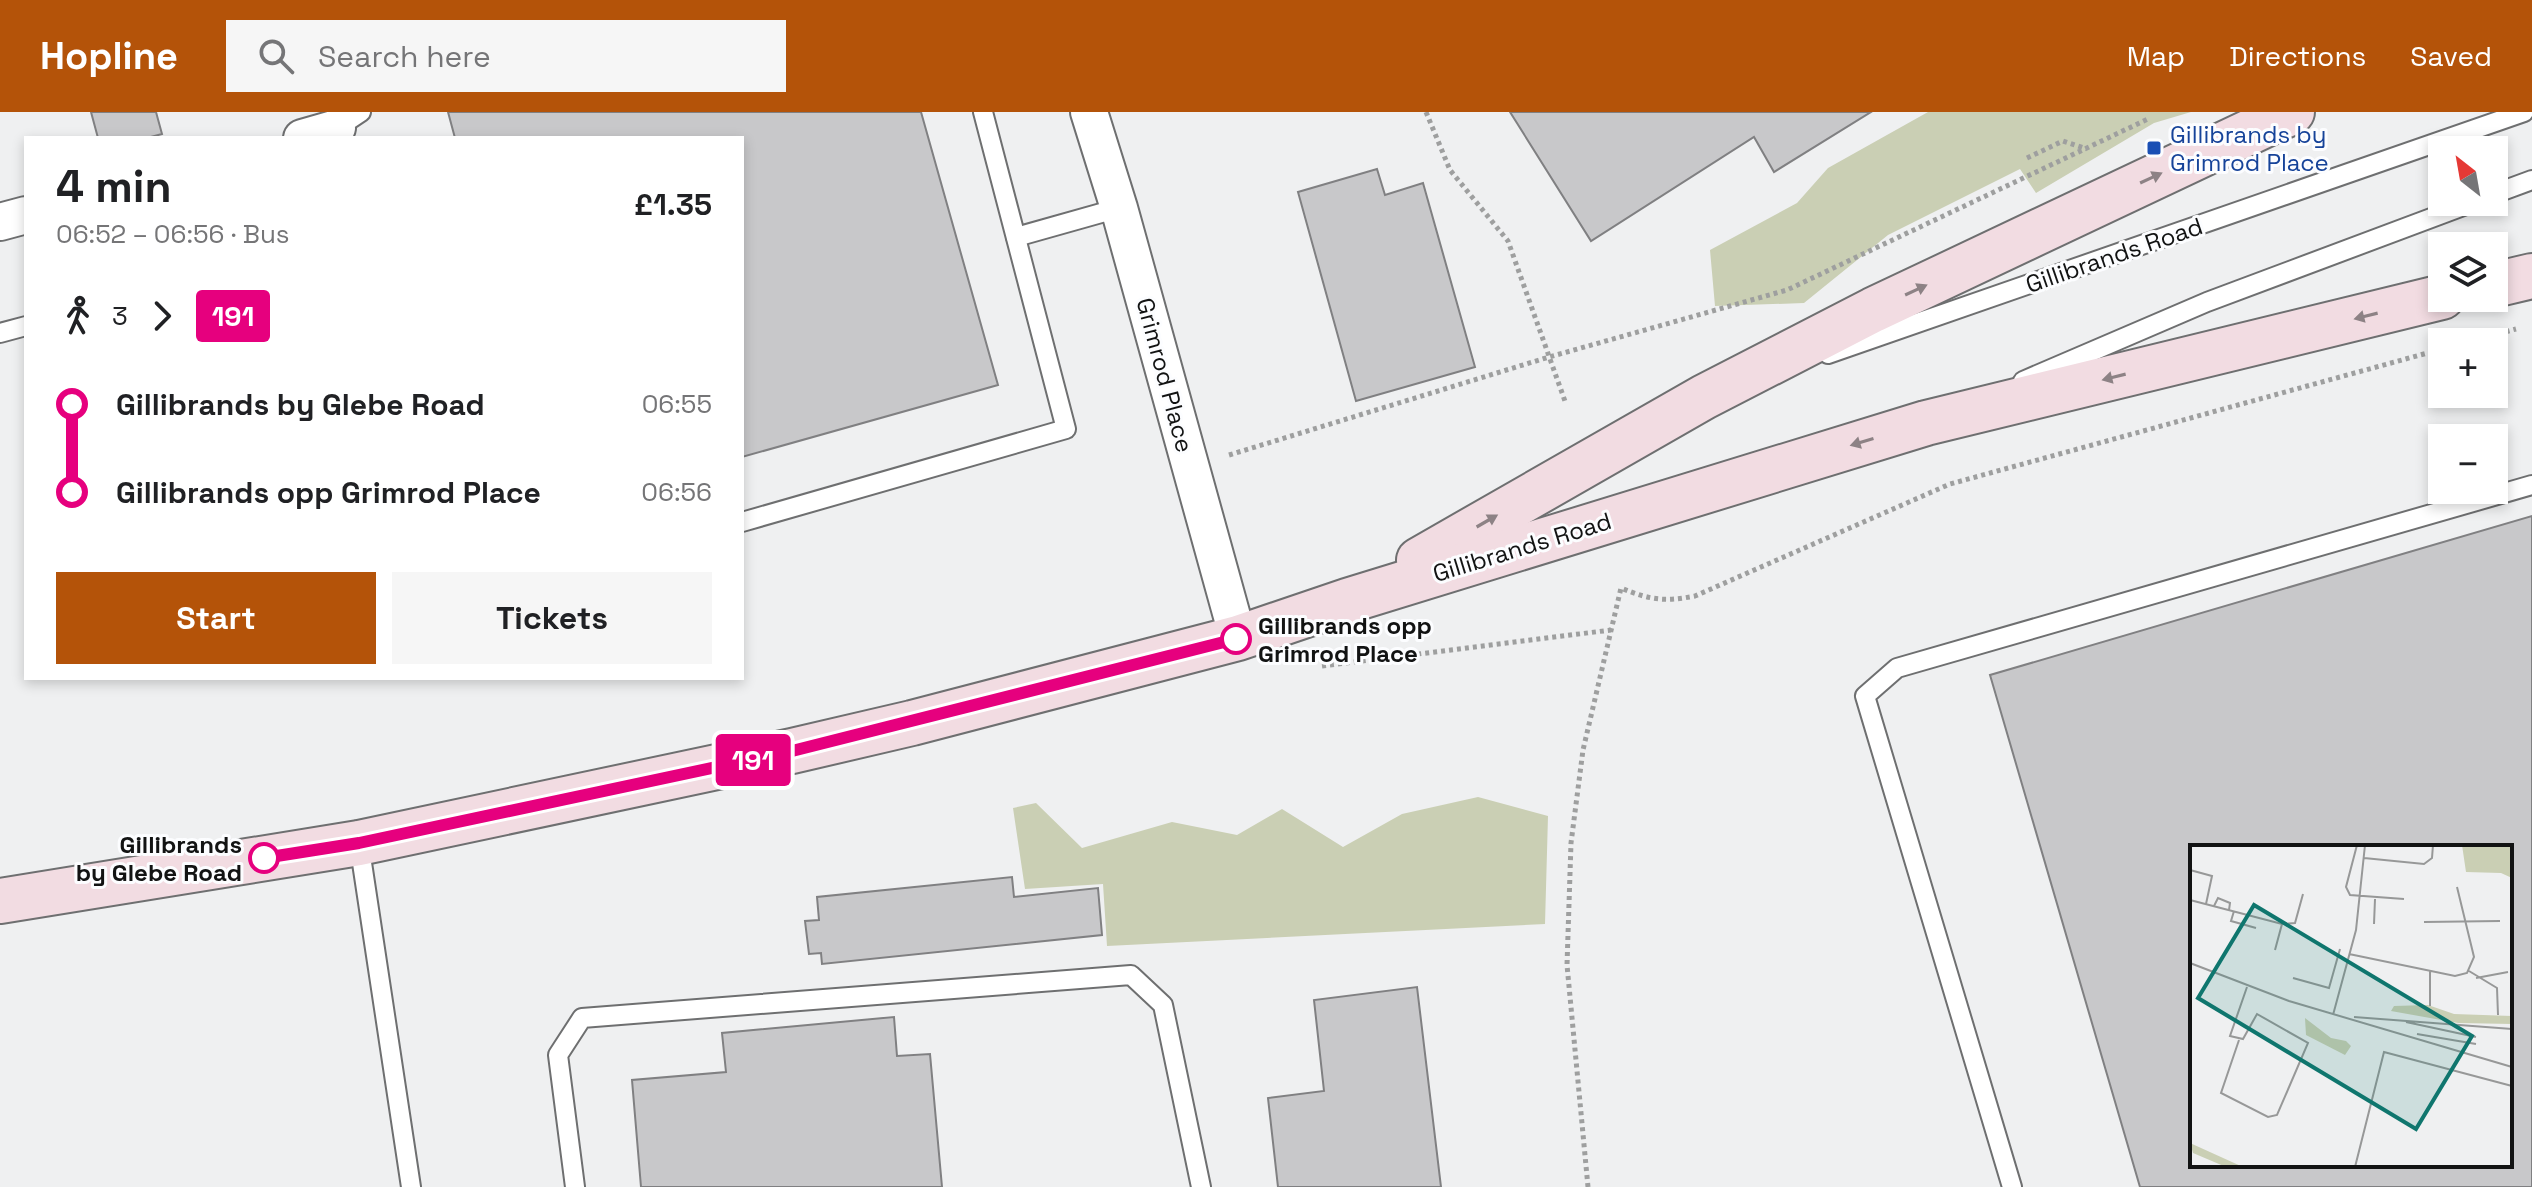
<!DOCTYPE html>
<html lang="en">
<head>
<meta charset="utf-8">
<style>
  :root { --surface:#fff; --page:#f6f6f6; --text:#202124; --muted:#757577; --accent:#b45309 }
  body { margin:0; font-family:"Space Grotesk",sans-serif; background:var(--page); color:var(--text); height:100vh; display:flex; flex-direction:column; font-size:30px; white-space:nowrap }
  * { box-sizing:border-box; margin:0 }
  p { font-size:26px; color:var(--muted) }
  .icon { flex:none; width:44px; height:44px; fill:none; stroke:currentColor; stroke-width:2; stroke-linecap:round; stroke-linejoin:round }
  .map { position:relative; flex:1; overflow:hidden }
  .sheet { position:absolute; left:24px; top:24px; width:720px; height:544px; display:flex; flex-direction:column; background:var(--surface); border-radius:0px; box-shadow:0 4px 12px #0003 }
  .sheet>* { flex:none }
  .badge { padding:0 16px; border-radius:6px; font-size:28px; line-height:52px }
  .needle { width:52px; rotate:329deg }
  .fabs { position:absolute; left:2428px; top:24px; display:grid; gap:16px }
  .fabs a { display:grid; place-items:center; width:80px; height:80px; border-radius:0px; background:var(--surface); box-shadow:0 4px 12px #0003; font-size:40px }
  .map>.badge { position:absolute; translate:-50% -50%; box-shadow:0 0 0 4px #fff }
  .legs { display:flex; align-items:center; gap:12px; height:88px; padding:0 32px; font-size:26px }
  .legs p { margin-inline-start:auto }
  .head { display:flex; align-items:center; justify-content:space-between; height:136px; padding:0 32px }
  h1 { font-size:44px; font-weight:800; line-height:60px }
  .primary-button { display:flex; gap:16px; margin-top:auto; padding:16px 32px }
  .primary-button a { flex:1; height:92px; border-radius:0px; background:var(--accent); color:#fff; font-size:32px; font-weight:800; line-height:92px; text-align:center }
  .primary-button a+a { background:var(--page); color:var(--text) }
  ul { padding:0 32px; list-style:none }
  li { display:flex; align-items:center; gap:28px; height:88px; font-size:30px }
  li i { display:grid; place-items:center; width:12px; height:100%; margin:0 10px; background:currentColor }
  li i::after { content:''; width:20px; height:20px; margin:-10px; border:6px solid; border-radius:50%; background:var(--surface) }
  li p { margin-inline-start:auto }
  li:first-child i { background:linear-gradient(#0000 50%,currentColor 0) }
  li:last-child i { background:linear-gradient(currentColor 50%,#0000 0) }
  header { display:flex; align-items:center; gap:48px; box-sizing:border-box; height:112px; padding:0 40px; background:var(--accent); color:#fff }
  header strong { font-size:38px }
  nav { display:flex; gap:44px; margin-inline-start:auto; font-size:28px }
  .search { width:560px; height:72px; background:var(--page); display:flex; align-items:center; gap:20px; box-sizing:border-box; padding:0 28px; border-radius:0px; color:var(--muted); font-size:30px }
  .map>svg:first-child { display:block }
  .green { fill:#cacfb4 }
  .building { fill:#c8c8ca; stroke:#808082; stroke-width:2; fill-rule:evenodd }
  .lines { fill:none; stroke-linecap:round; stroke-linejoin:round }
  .lane-casing { stroke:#6e6f70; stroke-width:22 }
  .street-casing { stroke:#6e6f70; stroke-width:40 }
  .secondary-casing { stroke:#6e6f70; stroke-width:48 }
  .path { stroke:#9e9f9f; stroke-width:5; stroke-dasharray:4 4; stroke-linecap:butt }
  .lane { stroke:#fff; stroke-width:18 }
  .street { stroke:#fff; stroke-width:36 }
  .secondary { stroke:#f2dce2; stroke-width:44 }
  .oneway { fill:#8d8285 }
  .line-1-casing { stroke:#fff; stroke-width:18 }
  .line-1 { stroke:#e6007e; stroke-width:12 }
  .transit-dot { fill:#1a4fb4; stroke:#fcfdff; stroke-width:3 }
  .stop-1-dot { fill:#fff; stroke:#e6007e; stroke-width:4 }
  .labels { text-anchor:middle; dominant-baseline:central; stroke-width:6; stroke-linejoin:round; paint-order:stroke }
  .transit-label { font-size:24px; fill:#164399; stroke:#fcfdff; text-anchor:start }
  .street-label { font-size:24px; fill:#121313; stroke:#fcfdff }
  .stop-label { font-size:24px; font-weight:bold; fill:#121313; stroke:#fcfdff; text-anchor:start }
  .inset-road { fill:none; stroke:#979898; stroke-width:2 }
  .view { fill:#0f766e; fill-opacity:0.15; stroke:#0f766e; stroke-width:4 }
  .inset-edge { fill:none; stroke:#121313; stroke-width:4 }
</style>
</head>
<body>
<header>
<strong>Hopline</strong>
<div class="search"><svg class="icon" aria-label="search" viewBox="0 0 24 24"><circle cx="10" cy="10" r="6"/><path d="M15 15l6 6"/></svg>Search here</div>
<nav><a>Map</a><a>Directions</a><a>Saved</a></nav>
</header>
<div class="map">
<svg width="2532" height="1075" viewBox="0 0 2532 1075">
  <rect width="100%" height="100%" fill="#eff0f1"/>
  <g class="green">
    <path d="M1928,0h263l-37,11 -118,70 -16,-24 -132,66 -84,68 -89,3 -5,-56 87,-47 31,-35z"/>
    <path d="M1478,685l70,19 -3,108 -438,22 -4,-62 -78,5 -12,-81 23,-5 46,45 90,-26 65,13 45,-26 61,38 59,-33z"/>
  </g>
  <g class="building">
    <path d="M91,0h65l6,22 -15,4h-49z"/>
    <path d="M448,0h473l77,273 -256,72v-319h-287z"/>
    <path d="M1510,0h361l-97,60 -20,-35 -163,104z"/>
    <path d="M1377,57l8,26 38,-12 52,184 -119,34 -58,-209z"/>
    <path d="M2532,404v671h-392l-150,-512zM2192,735h318v318h-318z"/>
    <path d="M1012,765l2,20 84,-9 4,47 -280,29 -1,-11 -12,1 -4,-33 14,-1 -2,-23z"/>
    <path d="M1417,875l24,200h-163l-10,-89 56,-7 -10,-91z"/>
    <path d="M894,905l3,39 33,-2 12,133h-301l-9,-107 94,-8 -4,-39z"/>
  </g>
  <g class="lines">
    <defs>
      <g id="lane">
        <path d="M338,21l-1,-5 24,-16"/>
        <path d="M2494,82l38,-14"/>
        <path d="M1016,125l103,-29"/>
        <path d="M0,221l26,-7"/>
        <path d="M1828,242l696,-242"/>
        <path d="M2023,269l184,-79 267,-100"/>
        <path d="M742,410l324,-93 -83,-317"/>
        <path d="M359,731l52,344"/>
        <path d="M575,1075l-17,-132 24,-37 549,-43 32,30 38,182"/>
        <path d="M2012,1075l-147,-491 32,-28 635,-183"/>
      </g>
      <g id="street">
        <path d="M1089,0l30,96 119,430"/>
        <path d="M302,26l35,-10"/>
        <path d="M0,110l26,-7"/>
      </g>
      <g id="secondary">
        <path d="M2494,173l38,-9"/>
        <path d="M1419,448l285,-163 169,-87 419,-198"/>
        <path d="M0,789l359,-58 433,-92 120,-28 326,-85 109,-37 579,-178 516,-126"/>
      </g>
    </defs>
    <use href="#lane" class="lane-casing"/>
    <use href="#street" class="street-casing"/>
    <use href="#secondary" class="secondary-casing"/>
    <g class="path">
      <path d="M1426,0l24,58 58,71 58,163"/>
      <path d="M2027,46l36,-17 24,8"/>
      <path d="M2467,230l49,-13"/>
      <path d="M1229,343l320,-98 238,-67 361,-171"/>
      <path d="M1322,554l289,-36"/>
      <path d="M1588,1075l-21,-222 4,-122 12,-93 38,-162c29,12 43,14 74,8l255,-112 492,-135"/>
    </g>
    <use href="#lane" class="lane"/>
    <use href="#street" class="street"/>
    <use href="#secondary" class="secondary"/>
  </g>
  <defs><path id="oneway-solid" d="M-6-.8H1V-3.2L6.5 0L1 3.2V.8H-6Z" transform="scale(2)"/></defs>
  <g class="oneway">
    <use href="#oneway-solid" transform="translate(2151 66) rotate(-25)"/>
    <use href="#oneway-solid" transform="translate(1916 178) rotate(-25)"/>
    <use href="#oneway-solid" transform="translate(2366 204) rotate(166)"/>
    <use href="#oneway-solid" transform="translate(2114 265) rotate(166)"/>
    <use href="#oneway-solid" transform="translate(1862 330) rotate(163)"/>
    <use href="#oneway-solid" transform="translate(1487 409) rotate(-30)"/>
  </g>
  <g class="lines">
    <defs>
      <path id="line-1" d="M264,746l95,-15 433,-92 444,-112"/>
    </defs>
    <use href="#line-1" class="line-1-casing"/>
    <use href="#line-1" class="line-1"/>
  </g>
  <rect class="transit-dot" x="2146" y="28" width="16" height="16" rx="4"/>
  <g class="stop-1-dot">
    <circle cx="1236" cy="527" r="14"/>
    <circle cx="264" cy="746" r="14"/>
  </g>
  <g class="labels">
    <g class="transit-label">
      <text x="2170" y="22">Gillibrands by<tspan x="2170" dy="28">Grimrod Place</tspan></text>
    </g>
    <g class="street-label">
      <text transform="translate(2114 143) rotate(-19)">Gillibrands Road</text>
      <text transform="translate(1165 263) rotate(75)">Grimrod Place</text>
      <text transform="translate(1522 435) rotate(-17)">Gillibrands Road</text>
    </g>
    <g class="stop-label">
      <text x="1258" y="513">Gillibrands opp<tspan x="1258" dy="28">Grimrod Place</tspan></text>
      <text x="242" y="732" text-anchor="end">Gillibrands<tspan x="242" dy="28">by Glebe Road</tspan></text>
    </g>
  </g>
  <g transform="translate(2190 733)">
    <rect width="322" height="322" fill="#eff0f1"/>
    <path d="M272,0h50v33l-11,-5 -35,-1zM238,160l26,9 58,2v8l-54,-1 -67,-12 3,-5zM115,173l26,20 15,3 5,5 -6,9 -39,-20zM0,298l53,24h-17l-33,-14z" fill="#cacfb4"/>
    <path class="inset-road" d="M167,0l-11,42 4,8 54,4M174,13l60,6 8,-6 1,-13M0,25l22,6 -6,28M0,55l92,24 13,-1 8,-29M24,61l4,-8 12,5 -1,7M44,66l-3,10 25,7M234,77l76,-1M184,79l1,-25M85,105l7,-26M159,109l106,22 12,-3 7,-16 -17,-70M0,118l99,38 223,66M279,126l28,17 1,27M103,133l36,10 11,-39M286,133l32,-6M240,161v-35M143,170l23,-85 9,-85M164,172l158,12M216,177l70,15M227,189l59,10M49,195l-18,53 47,24 9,-2 31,-72 -51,-29 -14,25 -13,-3 17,-49M165,322l29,-115 128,34"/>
    <path class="view" d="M64,60l218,131 -56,93 -218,-131z"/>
    <rect width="322" height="322" class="inset-edge"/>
  </g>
</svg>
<div class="fabs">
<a><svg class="needle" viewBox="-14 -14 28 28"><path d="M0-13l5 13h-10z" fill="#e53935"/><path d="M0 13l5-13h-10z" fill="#757577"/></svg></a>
<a><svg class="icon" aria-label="layers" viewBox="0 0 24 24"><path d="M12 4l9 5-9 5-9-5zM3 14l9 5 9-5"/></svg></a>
<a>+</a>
<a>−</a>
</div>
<b class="badge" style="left:753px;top:648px;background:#e6007e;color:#fff">191</b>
<section class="sheet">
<div class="head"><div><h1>4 min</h1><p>06:52 – 06:56 · Bus</p></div><b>£1.35</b></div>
<div class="legs"><svg class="icon" aria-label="walk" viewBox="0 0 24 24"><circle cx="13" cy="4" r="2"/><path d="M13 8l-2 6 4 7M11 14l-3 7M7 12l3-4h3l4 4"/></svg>3<svg class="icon" aria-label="forward" viewBox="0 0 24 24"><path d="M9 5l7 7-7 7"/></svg><b class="badge" style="background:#e6007e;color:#fff">191</b></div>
<ul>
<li><i style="color:#e6007e"></i><b>Gillibrands by Glebe Road</b><p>06:55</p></li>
<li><i style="color:#e6007e"></i><b>Gillibrands opp Grimrod Place</b><p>06:56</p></li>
</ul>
<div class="primary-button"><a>Start</a><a>Tickets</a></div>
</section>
</div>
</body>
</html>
